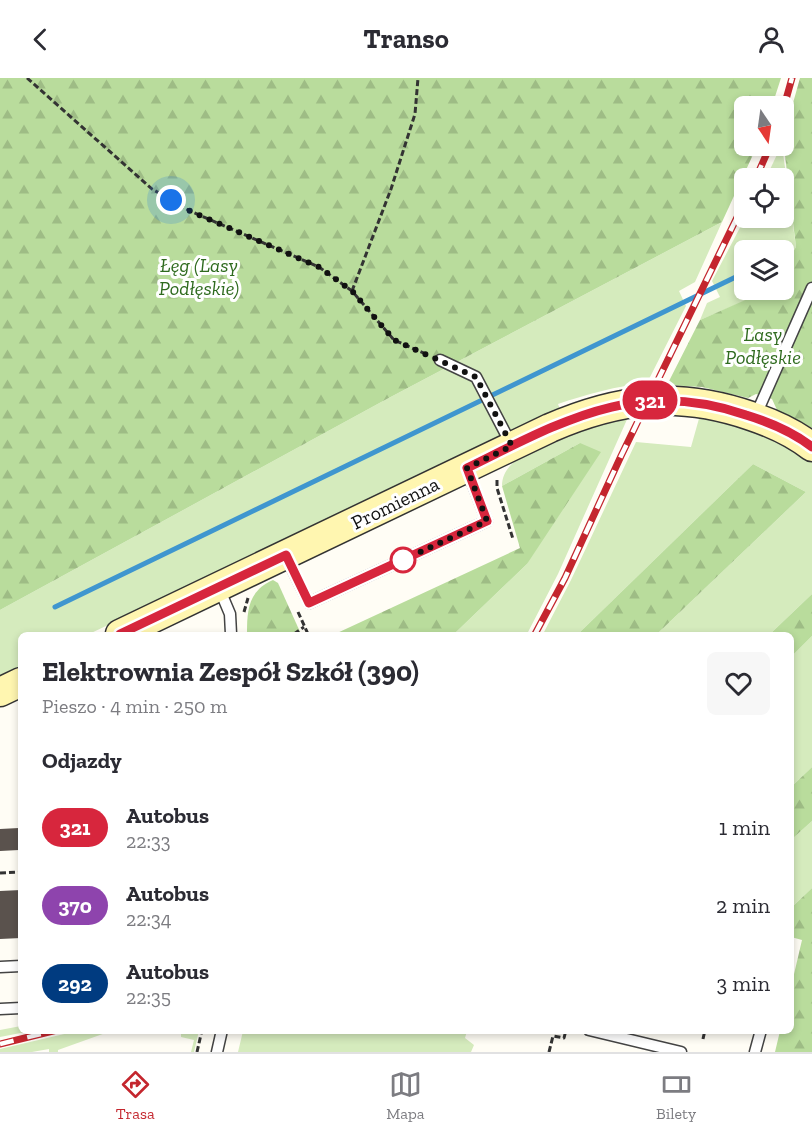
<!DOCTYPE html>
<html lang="pl">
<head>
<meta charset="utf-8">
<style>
  :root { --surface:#fff; --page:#f7f7f7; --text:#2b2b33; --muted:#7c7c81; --line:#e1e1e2; --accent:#c4262e }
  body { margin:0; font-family:"Zilla Slab",serif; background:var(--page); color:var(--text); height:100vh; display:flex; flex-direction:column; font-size:22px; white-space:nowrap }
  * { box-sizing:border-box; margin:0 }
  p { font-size:20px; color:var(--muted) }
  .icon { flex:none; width:33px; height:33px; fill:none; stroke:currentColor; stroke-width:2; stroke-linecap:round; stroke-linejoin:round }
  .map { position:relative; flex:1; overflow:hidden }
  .panel { position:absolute; left:18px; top:554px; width:776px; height:402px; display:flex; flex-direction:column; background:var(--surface); border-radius:9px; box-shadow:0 3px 9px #0003 }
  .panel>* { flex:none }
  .badge { padding:0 12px; border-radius:20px; font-size:21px; line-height:39px }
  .needle { width:39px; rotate:167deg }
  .buttons { position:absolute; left:734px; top:18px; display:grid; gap:12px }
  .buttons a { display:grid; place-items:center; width:60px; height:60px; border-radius:9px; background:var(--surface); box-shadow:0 3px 9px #0003; font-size:30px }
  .you { position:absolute; width:30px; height:30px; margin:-15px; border:4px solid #fff; border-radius:50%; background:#1a73e8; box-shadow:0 0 0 9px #1a73e833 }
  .map>.badge { position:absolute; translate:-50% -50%; box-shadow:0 0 0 3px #fff }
  h2 { padding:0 24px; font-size:22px; line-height:54px }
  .round { display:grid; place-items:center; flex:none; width:63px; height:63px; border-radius:9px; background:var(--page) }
  .summary { display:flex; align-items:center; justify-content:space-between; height:102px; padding:0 24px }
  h1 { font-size:28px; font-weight:800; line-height:45px }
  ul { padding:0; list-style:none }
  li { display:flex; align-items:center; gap:18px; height:78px; padding:0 24px }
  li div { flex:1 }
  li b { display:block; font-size:22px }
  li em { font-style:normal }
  li .badge { min-width:66px; font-weight:700; text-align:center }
  header { display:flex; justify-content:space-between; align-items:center; height:78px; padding:0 24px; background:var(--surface); font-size:27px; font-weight:800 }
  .tab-bar { display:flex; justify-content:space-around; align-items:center; height:84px; border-top:2px solid var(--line); background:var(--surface); font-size:16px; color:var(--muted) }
  .tab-bar a { display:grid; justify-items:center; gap:3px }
  .tab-bar .active { color:var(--accent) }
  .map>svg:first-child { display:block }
  .grass { fill:#d5ebbd }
  .forest { fill:url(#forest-firs) }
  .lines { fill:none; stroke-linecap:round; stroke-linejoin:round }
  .stream { stroke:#3f96cf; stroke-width:5 }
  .building { fill:#5a524d }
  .lane-casing { stroke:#444; stroke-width:13 }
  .secondary-casing { stroke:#333; stroke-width:31 }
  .path { stroke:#333; stroke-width:3; stroke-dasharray:6 3; stroke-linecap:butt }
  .lane { stroke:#fff; stroke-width:10 }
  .secondary { stroke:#fff6b0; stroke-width:28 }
  .rail-casing { stroke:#c4262e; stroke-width:7 }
  .rail { stroke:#fff; stroke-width:4.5; stroke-dasharray:14; stroke-linecap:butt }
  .line-casing { stroke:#fff; stroke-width:14 }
  .line { stroke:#d7263d; stroke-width:9 }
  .walk { stroke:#111; stroke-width:6; stroke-dasharray:0 10.8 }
  .stop-dot { fill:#fff; stroke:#d7263d; stroke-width:3 }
  .labels { text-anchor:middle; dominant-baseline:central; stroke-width:6; stroke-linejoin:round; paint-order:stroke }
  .park-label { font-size:20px; font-style:italic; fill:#2f6b1f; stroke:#fff }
  .street-label { font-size:20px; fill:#111; stroke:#fff }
</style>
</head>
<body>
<header><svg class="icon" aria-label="back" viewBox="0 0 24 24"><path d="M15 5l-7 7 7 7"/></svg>Transo<svg class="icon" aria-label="person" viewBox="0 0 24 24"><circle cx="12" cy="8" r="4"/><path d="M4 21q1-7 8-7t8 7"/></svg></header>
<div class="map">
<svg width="812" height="974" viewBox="0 0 812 974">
  <defs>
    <pattern id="forest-firs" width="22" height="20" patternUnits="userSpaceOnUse" patternTransform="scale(1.5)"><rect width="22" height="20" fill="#b9dc9c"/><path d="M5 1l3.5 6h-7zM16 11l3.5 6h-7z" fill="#9ebc85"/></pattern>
  </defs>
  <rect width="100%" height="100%" fill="#fffdf5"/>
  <g class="grass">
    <path d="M781,68h1l14,101 -13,20v-17h-39v40l24,1 -68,29 7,-17 13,-6 -8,-16 33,-63h38v-40h-17z"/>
    <path d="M722,144l-27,60 -16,9 7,15 -39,77c-31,3 -59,11 -89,21l3,8 -472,222h-68v32l-21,10v-66l385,-210z"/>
    <path d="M629,337l-71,159 -31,60h-73l73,-70 53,-121 -78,43c0,-27 34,-36 55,-46l3,-4z"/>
    <path d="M700,337l40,9 63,31 9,7v132l-42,40h-113l149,-142 -53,-28 -175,170h-35l28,-54 65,-138 55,5z"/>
    <path d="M812,558v131l-21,20v-130z"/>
    <path d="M812,743v67l-21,20v-68z"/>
    <path d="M21,948v4l10,1 -31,6v-7z"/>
    <path d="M77,953h34l-53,19v2h-9v-3l-17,3h-32v-3z"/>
    <path d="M181,953h18l-5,21h-3l3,-12 -13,-3z"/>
    <path d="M243,953h224l-2,7 9,7 -3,7h-233z"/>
  </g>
  <g class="forest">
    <path d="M0,0h781l-9,28h-28v40h13l-35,76 -337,178 -385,210z"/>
    <path d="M800,0h12v350l-35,-18 -5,-11 -16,-5 -8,4 -46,-11 -35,-2 33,-65 68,-30h15v-23l13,-20 -13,-108z"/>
    <path d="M580,365l21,9 -74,112 -73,70h-119l185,-86 -18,-62z"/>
    <path d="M753,386l53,28 -149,142h-79z"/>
    <path d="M273,502l5,3 23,51h-54c0,-24 1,-43 26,-54z"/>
    <path d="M812,516v42l-21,21 -1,-23h-20z"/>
    <path d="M812,689v54l-21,19v-53z"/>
    <path d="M812,810v164h-37l5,-21 10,-1 1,-43 11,-47 -11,-3v-29z"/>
  </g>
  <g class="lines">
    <path class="stream" d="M55,529l689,-334"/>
  </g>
  <g class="building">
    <path d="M19,750v22l-19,1v-22z"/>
    <path d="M21,812v48l-21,1v-48z"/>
  </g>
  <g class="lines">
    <defs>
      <g id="lane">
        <path d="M440,282l36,17 36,69"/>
        <path d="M755,339l57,-129"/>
        <path d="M286,478l23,47 178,-82 -20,-52"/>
        <path d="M219,510l11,26 1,20"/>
        <path d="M0,889l21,-1"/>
        <path d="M0,931l21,-1"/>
        <path d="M589,952l92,22"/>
        <path d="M217,974l5,-22"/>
        <path d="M755,974l6,-22"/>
      </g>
      <g id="secondary">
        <path d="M120,556l430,-206c69,-30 128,-37 201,-12 21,7 43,17 61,31"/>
        <path d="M0,614l21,-10"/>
      </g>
    </defs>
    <use href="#lane" class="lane-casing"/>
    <use href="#secondary" class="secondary-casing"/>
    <g class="path">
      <path d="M27,0l125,111 38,22 129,56 33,24 42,49 34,15"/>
      <path d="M352,213l39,-102 24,-75 3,-36"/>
      <path d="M497,402v8l16,51"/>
      <path d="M244,534l4,-14"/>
      <path d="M298,534l10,22"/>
      <path d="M294,556l10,-7"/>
      <path d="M0,795l21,-1"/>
      <path d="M719,952l2,1"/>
      <path d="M703,961l2,-9"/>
      <path d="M197,974l5,-22"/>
      <path d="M549,974l4,-16 11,2 2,-8"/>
    </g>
    <use href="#lane" class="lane"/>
    <use href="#secondary" class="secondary"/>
    <defs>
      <g id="rail">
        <path d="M783,32l9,-32"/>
        <path d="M756,100l14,-32"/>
        <path d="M535,556l30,-56 56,-122 123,-253"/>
        <path d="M0,966l57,-14"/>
      </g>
    </defs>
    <use href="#rail" class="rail-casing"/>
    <use href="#rail" class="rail"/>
  </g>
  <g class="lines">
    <defs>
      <path id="line" d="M120,556l166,-79 23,48 178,-82 -20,-53c96,-47 169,-91 279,-53 23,7 47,17 66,32"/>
    </defs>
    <use href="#line" class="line-casing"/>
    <use href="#line" class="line"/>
    <path class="walk" d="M171,122l19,11 129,56 33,24 42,49 82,37 36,69 -45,22 20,53 -86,40 2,-1"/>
  </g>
  <circle class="stop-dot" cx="403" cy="482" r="12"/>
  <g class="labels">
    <g class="park-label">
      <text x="199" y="187">Łęg (Lasy<tspan x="199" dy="23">Podłęskie)</tspan></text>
      <text x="763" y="256">Lasy<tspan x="763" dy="23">Podłęskie</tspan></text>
    </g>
    <g class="street-label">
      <text transform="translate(395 425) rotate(-26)">Promienna</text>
    </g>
  </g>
</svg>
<div class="buttons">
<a><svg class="needle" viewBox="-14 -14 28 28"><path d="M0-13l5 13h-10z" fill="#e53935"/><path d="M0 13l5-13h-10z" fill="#7c7c81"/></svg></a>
<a><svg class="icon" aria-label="locate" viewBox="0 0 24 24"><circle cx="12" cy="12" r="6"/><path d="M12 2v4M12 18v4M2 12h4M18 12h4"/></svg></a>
<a><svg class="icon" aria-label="layers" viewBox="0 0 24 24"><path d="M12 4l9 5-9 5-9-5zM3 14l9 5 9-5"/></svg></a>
</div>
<div class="you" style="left:171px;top:122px"></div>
<b class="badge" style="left:650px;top:322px;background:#d7263d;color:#fff">321</b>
<section class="panel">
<div class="summary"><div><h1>Elektrownia Zespół Szkół (390)</h1><p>Pieszo · 4 min · 250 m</p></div><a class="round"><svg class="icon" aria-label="heart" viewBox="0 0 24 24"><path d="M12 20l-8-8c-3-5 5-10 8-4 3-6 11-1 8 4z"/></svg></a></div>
<h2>Odjazdy</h2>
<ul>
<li><span class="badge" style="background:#d7263d;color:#fff">321</span><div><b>Autobus</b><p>22:33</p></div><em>1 min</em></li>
<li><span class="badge" style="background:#8e44ad;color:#fff">370</span><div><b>Autobus</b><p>22:34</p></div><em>2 min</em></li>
<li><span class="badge" style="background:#003b80;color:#fff">292</span><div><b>Autobus</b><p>22:35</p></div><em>3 min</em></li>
</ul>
</section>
</div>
<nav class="tab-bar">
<a class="active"><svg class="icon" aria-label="directions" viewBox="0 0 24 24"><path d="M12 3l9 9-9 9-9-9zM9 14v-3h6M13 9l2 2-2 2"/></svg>Trasa</a>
<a><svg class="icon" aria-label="map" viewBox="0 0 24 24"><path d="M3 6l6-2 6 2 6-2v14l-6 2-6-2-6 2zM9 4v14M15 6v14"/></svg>Mapa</a>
<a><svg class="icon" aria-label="tickets" viewBox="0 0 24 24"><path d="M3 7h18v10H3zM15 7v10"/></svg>Bilety</a>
</nav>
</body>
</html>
